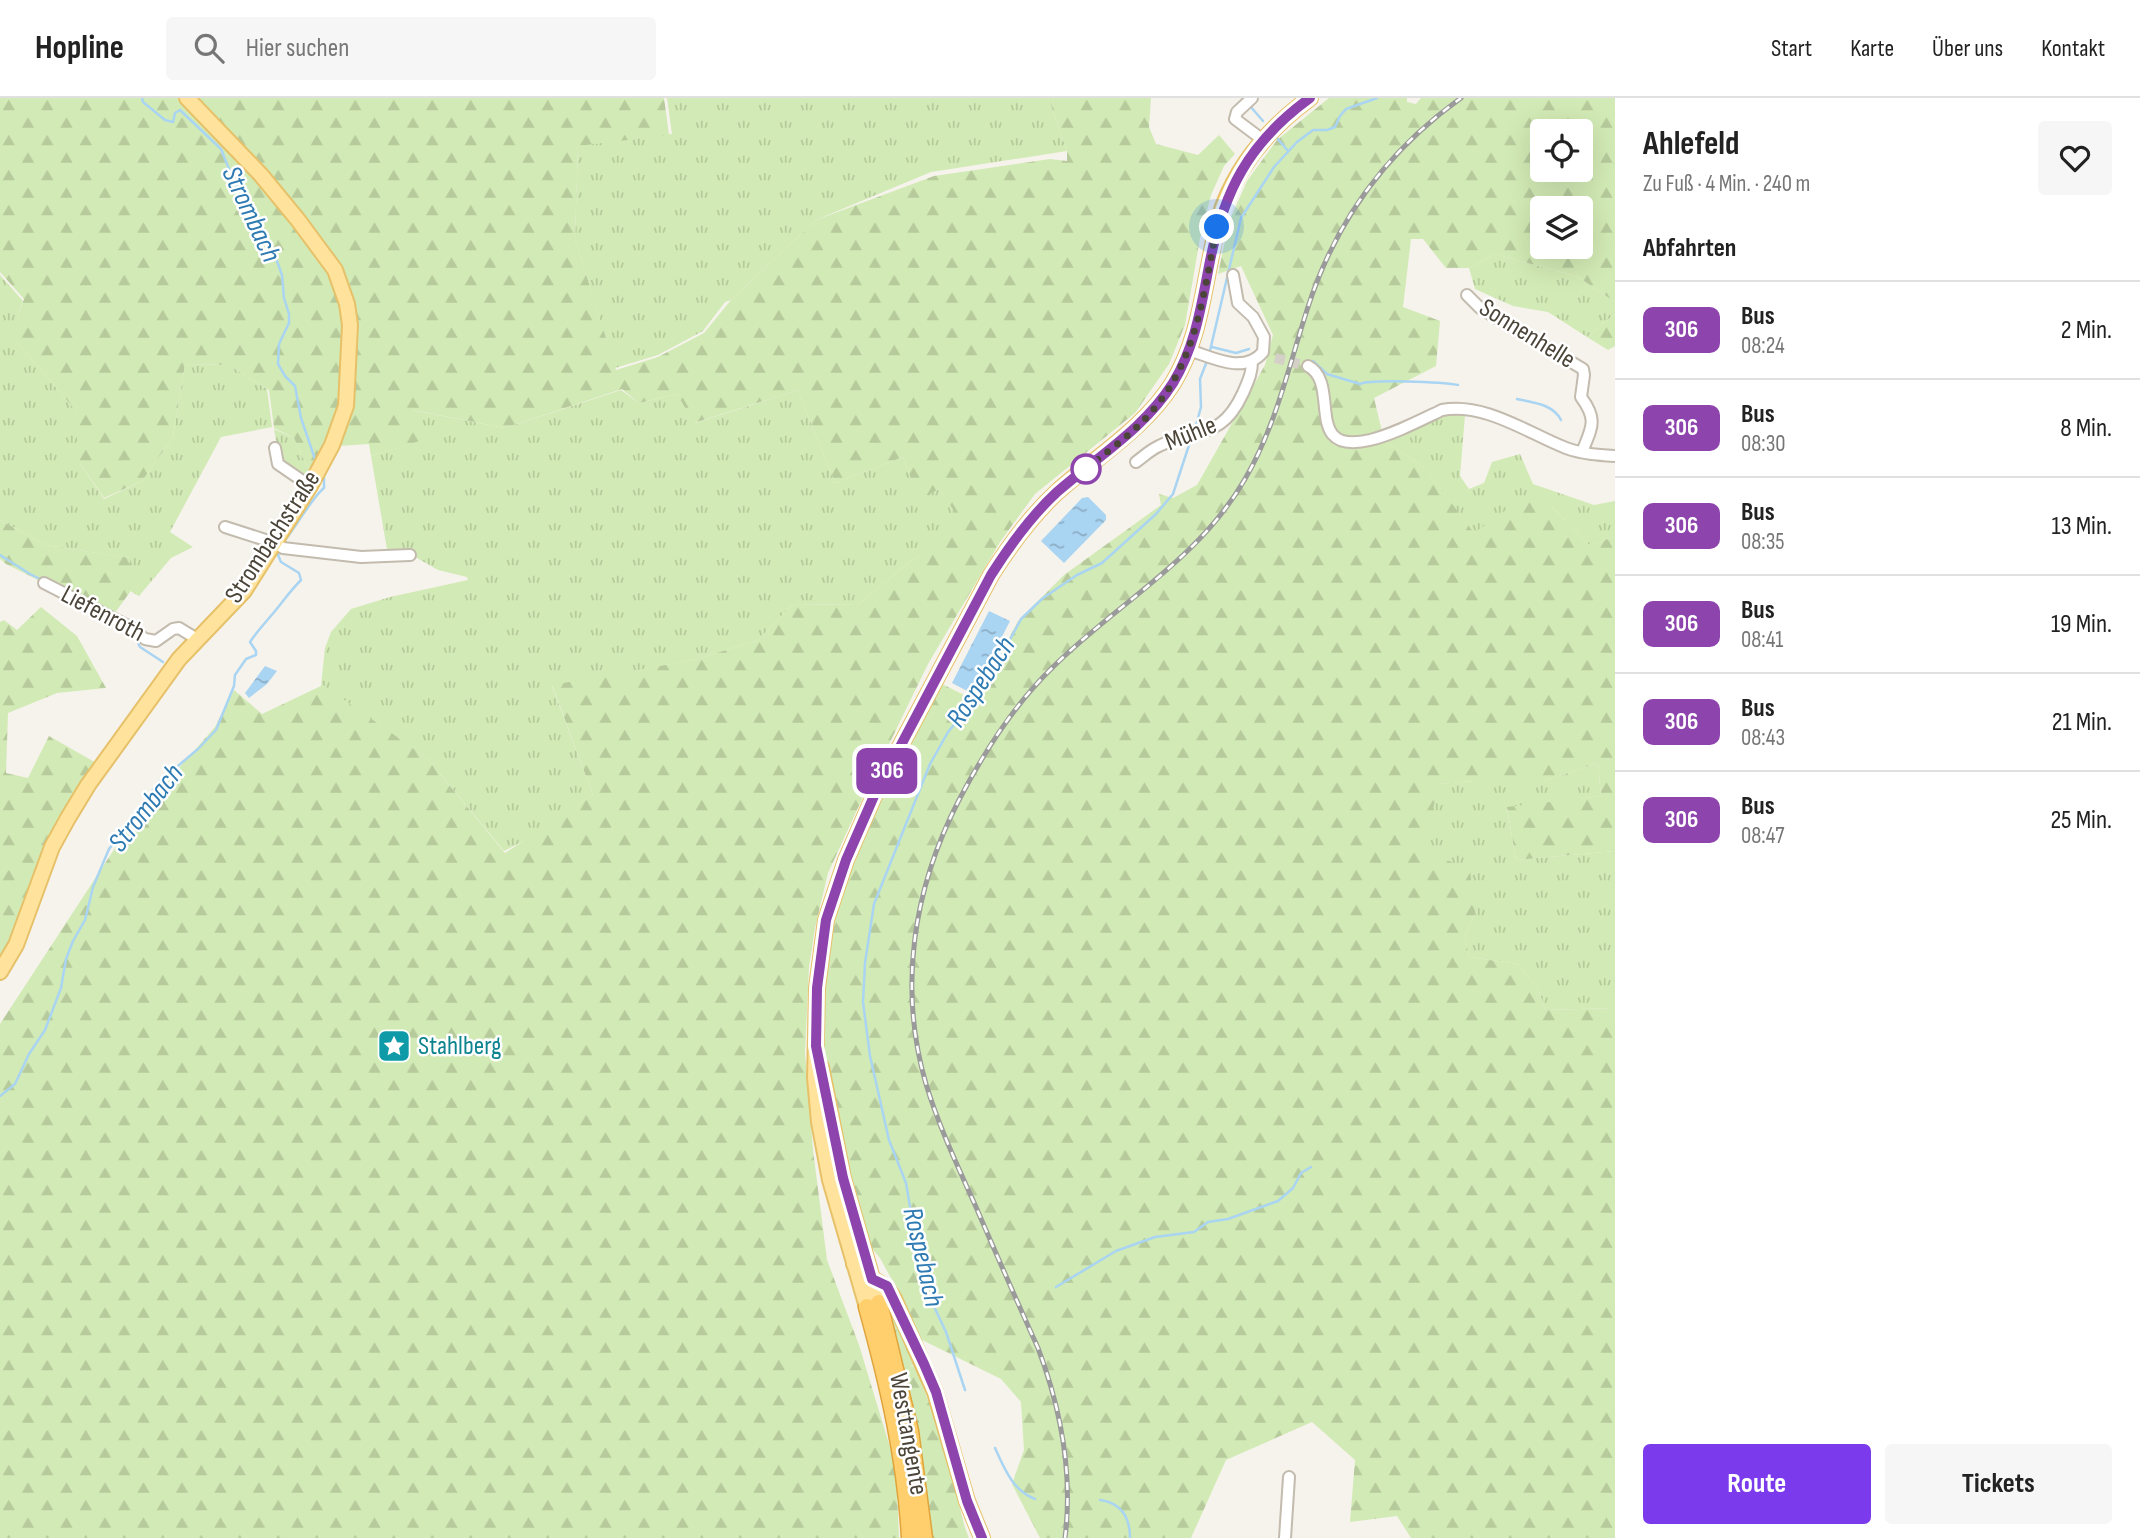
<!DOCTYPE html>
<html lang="de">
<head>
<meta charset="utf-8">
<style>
  :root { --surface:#fff; --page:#f6f6f6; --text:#222; --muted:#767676; --line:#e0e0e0; --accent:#7c3aed }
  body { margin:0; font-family:"Sofia Sans Condensed",sans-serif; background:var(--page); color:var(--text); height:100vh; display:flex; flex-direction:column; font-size:26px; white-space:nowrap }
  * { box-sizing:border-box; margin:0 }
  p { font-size:23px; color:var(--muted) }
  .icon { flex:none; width:38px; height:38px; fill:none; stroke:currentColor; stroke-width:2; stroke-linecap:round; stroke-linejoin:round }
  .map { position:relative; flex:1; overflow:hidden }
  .side { display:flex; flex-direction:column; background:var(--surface); width:525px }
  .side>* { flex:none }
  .badge { padding:0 14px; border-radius:10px; font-size:24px; line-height:46px }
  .buttons { position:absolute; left:1530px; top:21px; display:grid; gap:14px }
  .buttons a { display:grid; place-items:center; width:63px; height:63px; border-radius:7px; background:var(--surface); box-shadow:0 7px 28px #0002; font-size:35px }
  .you { position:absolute; width:35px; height:35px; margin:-18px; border:5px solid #fff; border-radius:50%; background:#1a73e8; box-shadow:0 0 0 10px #1a73e833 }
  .map>.badge { position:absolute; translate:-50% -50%; box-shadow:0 0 0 4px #fff }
  h2 { padding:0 28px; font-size:26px; line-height:63px }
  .round { display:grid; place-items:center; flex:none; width:74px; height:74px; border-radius:7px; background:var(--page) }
  .summary { display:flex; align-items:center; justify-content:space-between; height:119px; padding:0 28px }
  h1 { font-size:33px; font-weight:700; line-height:52px }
  .button { display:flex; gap:14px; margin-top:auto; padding:14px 28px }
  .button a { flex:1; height:80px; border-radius:7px; background:var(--accent); color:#fff; font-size:28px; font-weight:700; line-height:80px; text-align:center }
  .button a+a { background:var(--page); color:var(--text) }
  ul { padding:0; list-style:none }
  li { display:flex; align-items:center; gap:21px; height:98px; padding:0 28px; border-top:2px solid var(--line) }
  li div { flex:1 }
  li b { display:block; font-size:26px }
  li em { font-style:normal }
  li .badge { min-width:77px; font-weight:700; text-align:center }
  header { display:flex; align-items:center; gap:42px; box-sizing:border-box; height:98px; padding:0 35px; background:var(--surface); border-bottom:2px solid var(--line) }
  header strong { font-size:33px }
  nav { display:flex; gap:38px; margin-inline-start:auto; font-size:24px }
  .search { width:490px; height:63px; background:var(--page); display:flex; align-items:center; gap:18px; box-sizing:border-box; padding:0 24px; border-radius:7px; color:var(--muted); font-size:26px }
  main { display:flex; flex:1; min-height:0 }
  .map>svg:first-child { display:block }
  .grass { fill:url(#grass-tufts) }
  .forest { fill:url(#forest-firs); fill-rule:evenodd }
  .water { fill:url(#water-ripples) }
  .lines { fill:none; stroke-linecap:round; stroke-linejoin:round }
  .stream { stroke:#a9d4f2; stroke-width:2.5 }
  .minor-tunnel { stroke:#d4d0c8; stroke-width:10; stroke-dasharray:10 5; stroke-linecap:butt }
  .minor-casing { stroke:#c2bbae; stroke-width:14 }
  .major-casing { stroke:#e6c16a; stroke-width:18 }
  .highway-casing { stroke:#e0a43c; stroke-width:19 }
  .minor { stroke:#fff; stroke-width:10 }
  .major { stroke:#ffe39c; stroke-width:14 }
  .highway { stroke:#ffcf6e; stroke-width:16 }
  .rail-casing { stroke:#9a9a9a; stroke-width:5 }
  .rail { stroke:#fff; stroke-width:2.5; stroke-dasharray:8; stroke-linecap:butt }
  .line-casing { stroke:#fff; stroke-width:16 }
  .line { stroke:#8e44ad; stroke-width:10 }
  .walk { stroke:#4b4439; stroke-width:7; stroke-dasharray:0 12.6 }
  .stop-dot { fill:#fff; stroke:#8e44ad; stroke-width:3.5 }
  .labels { text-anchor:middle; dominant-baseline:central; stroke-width:5; stroke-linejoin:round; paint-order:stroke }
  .street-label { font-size:26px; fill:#4b4439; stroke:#fff }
  .culture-label { font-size:26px; fill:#0d838f; stroke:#fff; text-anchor:start }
  .water-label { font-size:28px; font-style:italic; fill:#2e7ab2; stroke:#fff }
</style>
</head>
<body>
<header>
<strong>Hopline</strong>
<div class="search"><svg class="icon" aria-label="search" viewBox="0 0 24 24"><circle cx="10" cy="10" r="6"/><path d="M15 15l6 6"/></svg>Hier suchen</div>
<nav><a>Start</a><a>Karte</a><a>Über uns</a><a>Kontakt</a></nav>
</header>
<main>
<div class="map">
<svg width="1615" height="1440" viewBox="0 0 1615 1440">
  <defs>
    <pattern id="grass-tufts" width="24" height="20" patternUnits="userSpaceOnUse" patternTransform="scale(1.75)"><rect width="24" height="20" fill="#d2eab5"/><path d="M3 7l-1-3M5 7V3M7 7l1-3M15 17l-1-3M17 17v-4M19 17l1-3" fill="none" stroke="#b6ca9c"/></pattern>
    <pattern id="forest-firs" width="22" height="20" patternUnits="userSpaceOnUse" patternTransform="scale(1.75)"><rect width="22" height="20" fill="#d2eab5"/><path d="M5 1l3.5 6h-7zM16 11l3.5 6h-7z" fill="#b6ca9c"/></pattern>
    <pattern id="water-ripples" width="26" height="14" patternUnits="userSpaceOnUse" patternTransform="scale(1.75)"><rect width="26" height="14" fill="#a9d4f2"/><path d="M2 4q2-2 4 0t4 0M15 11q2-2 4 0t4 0" fill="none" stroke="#8caec5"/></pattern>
  </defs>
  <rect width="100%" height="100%" fill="#f6f3ec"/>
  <g class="grass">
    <path d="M667,0h377l5,2 18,51 -136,21 -115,48 -85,80 -6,2 -22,29 -45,24 -43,13 -40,-129 3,-94 94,-11z"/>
    <path d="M1495,156l83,23 37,25v12l-28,23 -39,-25 -35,-6 -38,-17 -6,-21z"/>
    <path d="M0,177l23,26 -6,17v24l60,70v47l27,40 38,-18 31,-44 12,-73 44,1 38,24 5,38 -51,10 -51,95 23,15 -22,11 -32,38 -9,-5 -1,-33 -83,-13 -46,-25z"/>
    <path d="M621,292l18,13 38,-9 18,29 103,-33 37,93 68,-26 16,42 20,-10 26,36 -57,38 -50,42 -65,-1 -35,36 -64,20 -142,26 41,109 -62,42 -27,14 -77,-93 -106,-72 4,-38 6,-16 20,-23 39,-12 78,-17 -1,-3 -29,-7 -28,-16 -22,1 -17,-99 48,-15 -7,-31 93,18z"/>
    <path d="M1437,317h28l-5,61 9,13 15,-6 8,-21 28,-8 13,30 61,21 21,-4v35l-25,10 -40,-41 -76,29 -48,-65 -42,-29z"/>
    <path d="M274,331l20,9 17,37 -5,7 -26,-18z"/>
    <path d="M1598,665l3,33 -94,12 9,52 99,-9v157l-70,2 -6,-19 -21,-27 -49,-7 -4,-21 10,-22 -53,-63 16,-67 35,-3h70z"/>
    <path d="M885,1205l3,1 28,63 -4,-2 -10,6z"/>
  </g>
  <g class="forest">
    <path d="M0,0h178l81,81 73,96 12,28 -1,100 -17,45 -15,27 -17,-37 -20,-10 -5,-38 -40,-25 -44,-1 -12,73 -31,44 -38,17 -27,-39v-47l-60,-70v-24l7,-19 -24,-27z"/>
    <path d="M193,0h471l5,37 -91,11 -3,93 41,131 42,-13 46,-24 27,-33 85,-80 118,-44 116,-17 17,2v-10l-18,-51 -5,-2h107l-2,29 7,17 42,11 21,-20 16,19 -11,12 -13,29 -11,43 -15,87 -16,39 -34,49 -100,81 -35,48 -72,122 -72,148 -28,61 -13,55 -6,39 -4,86 8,97 14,110 32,85 37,122 3,71h-899v-514l134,-205 81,-92 19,-37 28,24 61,-29 104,73 78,95 88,-58 -41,-110 142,-25 64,-20 35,-36 65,1 50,-42 56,-38 -25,-36 -20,11 -16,-43 -68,26 -37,-93 -104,33 -17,-29 -38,9 -17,-14 -117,39 -92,-18 7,31 -49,15 -2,-12 -31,2 13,-37 -13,-141z"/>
    <path d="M1329,0h78v4l9,2 5,-6h194v204l-37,-25 -83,-23 -26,14h-23l-23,-29h-12l-8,68 37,14 -4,45 -62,32 10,42 42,29 48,64 47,-34 29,6 40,41 25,-10v315l-99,9 -9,-53 94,-11 -3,-33 -55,18h-70l-34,3 -16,66 47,20 5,44 -10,22 4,21 49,7 21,27 6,19 70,-2v530h-204l-14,-22 -47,6 5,-62 -43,-38 -86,38 -35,78h-151l-28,-54 12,-34 -3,-48 -20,-23 -83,-41 -22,-51 -16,-29 -11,-13 -20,-66 -22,-103 -5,-47v-27l9,-76 11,-40 40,-92 58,-111 36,18 42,-80 46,-46 97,-70 -2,-11 14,4 24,-13 68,-120 8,-30 -32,-69 -23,8 11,-52 18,-41 30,-41zM1542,33h38v39h-38zM1542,110h38v39h-38z"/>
    <path d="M1615,216v32l-7,4 -21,-13z"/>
    <path d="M0,422l46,25 84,13v34l-18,25 -106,-53 -6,-5z"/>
    <path d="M41,509l36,29 29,52 -49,5 -49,20 -2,60 22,5 21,-42 49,28 -98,201v-343l4,-2 13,10z"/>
    <path d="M908,1267l8,2 26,72 23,89 4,10h-40l-27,-167z"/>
  </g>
  <g class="water">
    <path d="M1088,399l18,18v5l-42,43 -23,-22 41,-43z"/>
    <path d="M989,513l21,10 -37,73 -21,-11z"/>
    <path d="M265,568l12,5 -10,13 -18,14 -4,-5z"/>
  </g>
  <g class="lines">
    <g class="stream">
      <path d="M142,0l1,4 22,18 8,2 2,-9 5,-3 41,39 14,35 15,21 20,37 12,33 2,23 5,16v9l-10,21 -1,20 7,12 10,10 6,32 15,44"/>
      <path d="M1250,8l13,15"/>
      <path d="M1277,40l11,13"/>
      <path d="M1212,249l24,6 13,-4"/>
      <path d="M1209,257l32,-137 33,-51 23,-25 16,-12h14l8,-3 5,-11 6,-7 31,-11"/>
      <path d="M1313,263l14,13 33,10c11,-5 82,-2 98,1"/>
      <path d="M1517,301c17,4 36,5 44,21"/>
      <path d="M1195,331l6,-22 -1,-28 7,-18"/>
      <path d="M283,445c11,-13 30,-47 41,-55v-11"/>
      <path d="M0,457l30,19 12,6"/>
      <path d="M61,502l51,24"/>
      <path d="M134,537l6,12 23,15"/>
      <path d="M0,998l15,-12 14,-30 16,-24 16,-42 5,-29 7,-18 12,-21 8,-33 16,-38 50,-67 39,-33 18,-19 18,-44 1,-11 11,-16 10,-4v-4l-6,-9c8,-12 16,-20 25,-31 9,-11 16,-21 26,-31l-2,-7 -18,-11 -3,-7 2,-5"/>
      <path d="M1056,1189l60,-36 39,-14 39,-5 14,-10 20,-3 50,-18 15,-13 8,-15 10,-6"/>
      <path d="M965,1292l-19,-58 -23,-49 -17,-100 -17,-43 -19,-84 -7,-54 2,-39 9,-59 56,-140 18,-32 33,-39 40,-74 22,-21 34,-23 25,-12 54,-49 17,-20 18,-55"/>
      <path d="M995,1350c9,20 18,43 40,51"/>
      <path d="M1100,1402c21,3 30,17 30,38"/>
    </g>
    <path class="minor-tunnel" d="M1275,260l33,8"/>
    <defs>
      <g id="minor">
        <path d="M1252,0l-15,14 -2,7 28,21"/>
        <path d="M1467,197l13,13 103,61 1,6 -3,22c17,23 11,30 1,55"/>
        <path d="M1189,252c22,7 55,25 74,2l1,-15 -11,-20 -15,-14 -5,-28"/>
        <path d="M1308,268c34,18 -7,90 62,74 24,-6 49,-19 72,-30 42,-8 86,23 124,38 16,6 33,7 49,8"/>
        <path d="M275,350l3,16 32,22"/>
        <path d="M1136,364c7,-5 14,-12 23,-16 39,-20 62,-5 84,-53 5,-12 9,-19 9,-32"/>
        <path d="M225,429l50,16 8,5 78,9 49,-2"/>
        <path d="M44,485l88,45 13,11 11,2 17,-12 6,-1 18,11"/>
        <path d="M1285,1440l4,-61"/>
      </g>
      <g id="major">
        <path d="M0,874l16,-27 36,-98 16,-29 20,-33 91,-126 65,-68 66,-105 22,-41 14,-39 4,-81 -3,-21 -12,-34 -37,-50 -37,-45 -74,-77"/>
        <path d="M821,969l22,111 36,125"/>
        <path d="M854,1166c13,19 27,12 40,35l41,93 32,109 15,37"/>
        <path d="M867,1209l-37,-127 -11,-58 -4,-44 2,-90 9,-68 20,-60 28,-64 117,-221c19,-30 39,-58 66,-83 40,-36 87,-63 116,-109 22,-36 28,-76 36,-117 4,-20 7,-42 15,-62 17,-43 49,-79 86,-106"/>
      </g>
      <g id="highway">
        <path d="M879,1205l31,128 14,107"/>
        <path d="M867,1209c21,76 39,152 43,231"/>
      </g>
    </defs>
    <use href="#minor" class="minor-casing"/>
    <use href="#major" class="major-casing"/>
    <use href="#highway" class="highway-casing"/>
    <use href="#minor" class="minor"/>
    <use href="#major" class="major"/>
    <use href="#highway" class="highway"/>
    <defs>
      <path id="rail" d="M1065,1440c8,-65 -4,-129 -27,-190 -21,-47 -42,-94 -62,-141 -18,-40 -37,-80 -50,-123 -28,-96 -13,-195 33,-284 25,-48 54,-94 93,-132 64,-64 146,-107 193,-189 31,-53 44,-114 63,-172 28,-87 79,-156 153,-209"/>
    </defs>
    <use href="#rail" class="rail-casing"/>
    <use href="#rail" class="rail"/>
  </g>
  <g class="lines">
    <defs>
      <path id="line" d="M982,1440l-15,-37 -31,-109 -12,-28 -37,-78 -15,-7 -29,-101 -27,-132 1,-58 9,-68 20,-60 28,-64 117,-221c19,-30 39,-58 66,-83 40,-35 87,-63 116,-109 22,-36 28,-76 36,-117 14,-74 39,-123 101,-168"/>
    </defs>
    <use href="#line" class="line-casing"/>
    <use href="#line" class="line"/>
    <path class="walk" d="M1086,371l-4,3c26,-21 55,-41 76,-68 40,-51 46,-115 59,-177"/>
  </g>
  <defs>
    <symbol id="sight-square" viewBox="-11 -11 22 22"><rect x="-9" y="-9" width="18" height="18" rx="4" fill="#0f9aa8" stroke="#fff"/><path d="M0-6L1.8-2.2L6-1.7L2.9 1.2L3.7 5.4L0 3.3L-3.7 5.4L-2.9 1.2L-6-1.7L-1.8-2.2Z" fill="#fff"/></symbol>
  </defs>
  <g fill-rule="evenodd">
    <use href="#sight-square" x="375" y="929" width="38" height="38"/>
  </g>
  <circle class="stop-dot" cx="1086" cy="371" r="14"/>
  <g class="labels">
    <g class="street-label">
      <text transform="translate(1527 236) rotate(32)">Sonnenhelle</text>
      <text transform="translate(1191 336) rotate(-22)">Mühle</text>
      <text transform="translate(273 439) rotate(-57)">Strombachstraße</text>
      <text transform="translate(103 516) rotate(28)">Liefenroth</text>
      <text transform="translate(908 1336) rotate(80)">Westtangente</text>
    </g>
    <g class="culture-label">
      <text x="418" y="948">Stahlberg</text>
    </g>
    <g class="water-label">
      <text transform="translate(251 116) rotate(65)">Strombach</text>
      <text transform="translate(981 584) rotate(-57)">Rospebach</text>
      <text transform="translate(146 710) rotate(-52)">Strombach</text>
      <text transform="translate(923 1159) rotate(77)">Rospebach</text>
    </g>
  </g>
</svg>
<div class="buttons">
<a><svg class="icon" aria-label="locate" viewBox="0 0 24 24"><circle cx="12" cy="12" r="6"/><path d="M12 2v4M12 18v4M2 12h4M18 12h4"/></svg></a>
<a><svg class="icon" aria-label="layers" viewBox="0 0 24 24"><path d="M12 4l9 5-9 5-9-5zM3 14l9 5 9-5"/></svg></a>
</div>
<div class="you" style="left:1217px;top:129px"></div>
<b class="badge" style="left:887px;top:673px;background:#8e44ad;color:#fff">306</b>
</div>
<section class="side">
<div class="summary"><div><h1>Ahlefeld</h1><p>Zu Fuß · 4 Min. · 240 m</p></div><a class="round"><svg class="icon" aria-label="heart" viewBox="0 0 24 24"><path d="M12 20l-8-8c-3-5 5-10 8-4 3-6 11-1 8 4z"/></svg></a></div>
<h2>Abfahrten</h2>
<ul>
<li><span class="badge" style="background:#8e44ad;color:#fff">306</span><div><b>Bus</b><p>08:24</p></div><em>2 Min.</em></li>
<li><span class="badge" style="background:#8e44ad;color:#fff">306</span><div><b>Bus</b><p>08:30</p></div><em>8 Min.</em></li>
<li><span class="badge" style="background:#8e44ad;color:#fff">306</span><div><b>Bus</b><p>08:35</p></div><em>13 Min.</em></li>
<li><span class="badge" style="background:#8e44ad;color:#fff">306</span><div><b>Bus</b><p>08:41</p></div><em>19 Min.</em></li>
<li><span class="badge" style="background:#8e44ad;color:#fff">306</span><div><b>Bus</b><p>08:43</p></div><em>21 Min.</em></li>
<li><span class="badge" style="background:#8e44ad;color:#fff">306</span><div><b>Bus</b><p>08:47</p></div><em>25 Min.</em></li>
</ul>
<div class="button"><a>Route</a><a>Tickets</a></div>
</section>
</main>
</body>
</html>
